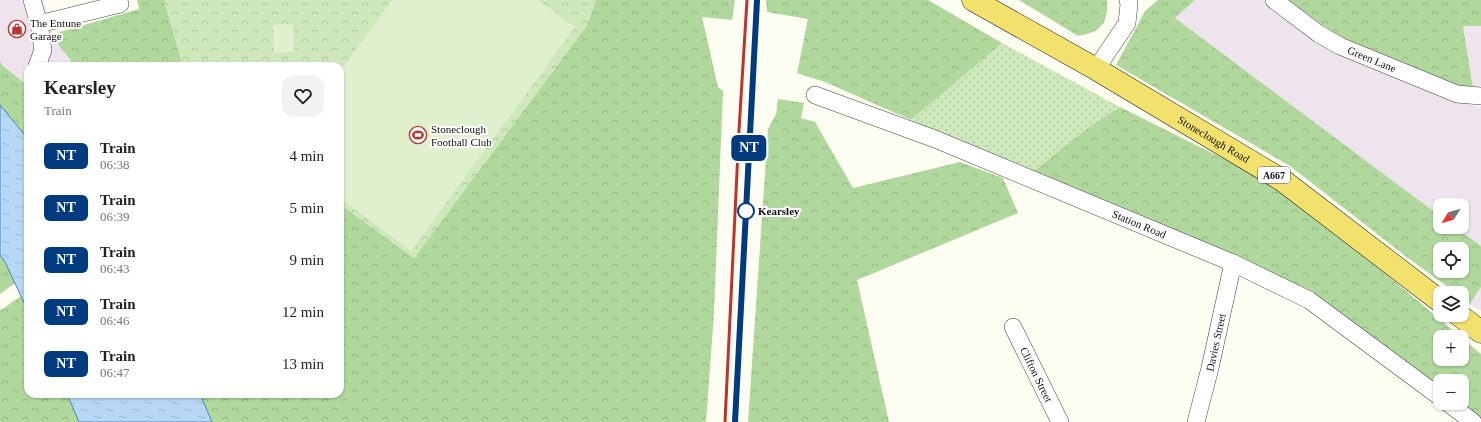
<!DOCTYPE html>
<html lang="en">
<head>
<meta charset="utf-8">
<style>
  :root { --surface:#fff; --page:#f2f2f2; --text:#222; --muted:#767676 }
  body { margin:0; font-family:"Times New Roman",serif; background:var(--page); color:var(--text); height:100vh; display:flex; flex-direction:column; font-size:15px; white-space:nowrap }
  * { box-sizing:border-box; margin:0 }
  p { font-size:13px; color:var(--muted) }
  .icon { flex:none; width:22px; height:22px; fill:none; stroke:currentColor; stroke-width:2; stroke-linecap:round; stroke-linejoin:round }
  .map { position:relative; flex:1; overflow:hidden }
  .sheet { position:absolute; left:24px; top:62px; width:320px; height:336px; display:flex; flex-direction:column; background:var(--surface); border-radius:12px; box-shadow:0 1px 3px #0004 }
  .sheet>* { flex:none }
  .badge { padding:0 8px; border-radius:6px; font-size:14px; line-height:26px }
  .needle { width:26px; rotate:233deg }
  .fabs { position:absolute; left:1433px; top:198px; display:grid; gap:8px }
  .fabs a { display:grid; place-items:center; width:36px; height:36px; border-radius:8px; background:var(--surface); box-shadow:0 1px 3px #0004; font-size:20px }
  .map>.badge { position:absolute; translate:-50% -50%; box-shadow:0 0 0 2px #fff }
  .round { display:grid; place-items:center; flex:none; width:42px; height:42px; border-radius:12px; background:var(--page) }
  .overview { display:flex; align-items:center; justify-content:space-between; height:68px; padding:0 20px }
  h1 { font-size:19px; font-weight:600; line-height:30px }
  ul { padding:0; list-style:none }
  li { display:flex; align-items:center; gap:12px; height:52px; padding:0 20px }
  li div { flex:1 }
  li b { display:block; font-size:15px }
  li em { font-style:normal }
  li .badge { min-width:44px; font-weight:700; text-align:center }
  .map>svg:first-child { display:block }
  .industrial { fill:#ede4ed }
  .grass { fill:url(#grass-dots) }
  .forest { fill:url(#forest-crowns); fill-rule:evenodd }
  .park { fill:url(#park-crowns) }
  .pitch { fill:#e0efcd }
  .water { fill:url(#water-ripples); stroke:#4284c8 }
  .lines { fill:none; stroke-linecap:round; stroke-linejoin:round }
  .street-casing { stroke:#424242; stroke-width:18 }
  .primary-casing { stroke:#202020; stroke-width:23 }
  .street { stroke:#fff; stroke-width:17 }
  .primary { stroke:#f3e16d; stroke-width:22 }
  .rail { stroke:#ba352c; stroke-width:3 }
  .line-casing { stroke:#fff; stroke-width:9 }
  .line { stroke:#003b80; stroke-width:6 }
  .stop-dot { fill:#fff; stroke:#003b80; stroke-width:2 }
  .labels { text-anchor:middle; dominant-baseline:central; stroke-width:4; stroke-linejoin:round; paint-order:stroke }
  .shield { fill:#fff; stroke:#575757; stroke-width:1 }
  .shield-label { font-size:10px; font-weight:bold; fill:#0f0f0f }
  .poi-label { font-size:11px; fill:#0f0f0f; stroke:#fff; text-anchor:start }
  .street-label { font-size:11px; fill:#0f0f0f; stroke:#fff }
  .stop-label { font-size:11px; font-weight:bold; fill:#0f0f0f; stroke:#fff; text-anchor:start }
</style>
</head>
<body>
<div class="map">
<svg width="1481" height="422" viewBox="0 0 1481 422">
  <defs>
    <pattern id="grass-dots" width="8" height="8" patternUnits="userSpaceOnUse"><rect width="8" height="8" fill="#cee8bc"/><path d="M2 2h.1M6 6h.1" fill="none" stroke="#b0c6a0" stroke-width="1.8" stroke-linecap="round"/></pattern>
    <pattern id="forest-crowns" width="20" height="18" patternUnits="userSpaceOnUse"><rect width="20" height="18" fill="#b0d89c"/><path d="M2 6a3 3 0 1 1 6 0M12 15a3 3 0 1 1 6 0" fill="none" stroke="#96b885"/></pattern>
    <pattern id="park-crowns" width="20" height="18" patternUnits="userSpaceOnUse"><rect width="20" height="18" fill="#cee8bc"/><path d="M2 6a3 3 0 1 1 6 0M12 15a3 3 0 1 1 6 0" fill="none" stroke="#b0c6a0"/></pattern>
    <pattern id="water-ripples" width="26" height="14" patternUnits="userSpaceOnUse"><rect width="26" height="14" fill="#b8d7f4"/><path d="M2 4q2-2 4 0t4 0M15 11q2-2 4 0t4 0" fill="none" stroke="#9db7d0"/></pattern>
  </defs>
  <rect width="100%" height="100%" fill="#fefdf1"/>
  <g class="industrial">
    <path d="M0,0h43l10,34 8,15 10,11 -4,6h-39v20l-26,-21 -2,-4z"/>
    <path d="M1195,0h68l58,45 46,22 108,39h6v140l-26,-19h7v-22h-22v11l-265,-198z"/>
    <path d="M1463,26h18v60l-8,2z"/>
    <path d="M1481,287v24l-11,-7z"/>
  </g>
  <path class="grass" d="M1002,43l118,64 -30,19 -57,46 -122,-52z"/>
  <g class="forest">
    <path d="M137,0h27l19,66h-116l4,-6 -10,-11 -8,-15 86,-25z"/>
    <path d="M596,0h139l-3,20 -30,-3 16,70 5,4 -9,222 -8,109h-494l-12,-28h140v-190l74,54 173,-233z"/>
    <path d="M766,0h162l74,43 -91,77 -86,-38 -28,-9 11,-54 -41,-7z"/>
    <path d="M1019,0h88c1,24 -6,32 -29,36z"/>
    <path d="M1158,0h37l-20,18 265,198v11h15l26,19v41l-11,17 -8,-7v-4h-6l-52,-38 -114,-89 -174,-101 29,-54zM1440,249h22v22h-22z"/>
    <path d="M1288,0h193v26h-18l10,62 -20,-4 -113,-47z"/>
    <path d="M0,61l2,4 26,21v53l-28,-34z"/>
    <path d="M778,99l26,4 -3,15 14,4 38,66 107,-26 43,16 15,35 -161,67 32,142h-141l20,-293 8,-15z"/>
    <path d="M1120,107l124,62 71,46 146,122h-21v22h22v-21l19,16v64l-20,-15 1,-22h-22v6l-128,-94 -279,-121 57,-46z"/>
    <path d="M0,255l5,7 10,21 -15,11z"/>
    <path d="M21,296l7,15v83h39l12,28h-79v-113l1,1z"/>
  </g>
  <path class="park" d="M164,0h432l-9,25 -173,233 -74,-54v-138h-157z"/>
  <g class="pitch">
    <path d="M392,0h146l37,27 -164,224 -71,-53v-127z"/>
    <path d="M293,24l1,28 -20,1 -1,-28z"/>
  </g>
  <g class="water">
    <path d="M0,105l28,34v172l-23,-49 -5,-7z"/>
    <path d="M67,394h133l12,28h-133z"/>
  </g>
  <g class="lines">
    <defs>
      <g id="street">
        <path d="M32,0l7,24 4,26 -6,16"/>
        <path id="s1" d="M1274,0l45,34 21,12 117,48 24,2"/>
        <path d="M39,24l81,-20"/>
        <path d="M1096,69l31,-46 2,-19 -1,-4"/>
        <path id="s2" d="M815,95l120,44 298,124 76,37 131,97"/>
        <path id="s3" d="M1013,327l47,95"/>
        <path d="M1448,403l25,19"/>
        <path id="s4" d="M1196,422l14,-54 23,-105"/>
      </g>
      <g id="primary">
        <path id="s5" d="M973,0l123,69 186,111 158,121"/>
        <path d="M1459,315l22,17"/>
      </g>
    </defs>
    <use href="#street" class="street-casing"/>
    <use href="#primary" class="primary-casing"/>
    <use href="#street" class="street"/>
    <use href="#primary" class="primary"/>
    <g class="rail">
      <path d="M725,422l14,-292 8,-130"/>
      <path d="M735,422l22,-422"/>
    </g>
  </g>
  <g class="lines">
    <defs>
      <path id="line" d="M735,422l22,-422"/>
    </defs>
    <use href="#line" class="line-casing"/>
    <use href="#line" class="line"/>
  </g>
  <defs>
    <symbol id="shop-ring" viewBox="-11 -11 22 22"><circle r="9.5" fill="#fff" stroke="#ba352c" stroke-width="1.5"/><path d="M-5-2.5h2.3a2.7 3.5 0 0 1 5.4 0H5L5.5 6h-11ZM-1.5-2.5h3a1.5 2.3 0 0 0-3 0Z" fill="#ba352c"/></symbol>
    <symbol id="stadium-ring" viewBox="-11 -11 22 22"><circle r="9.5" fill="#fff" stroke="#ba352c" stroke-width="1.5"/><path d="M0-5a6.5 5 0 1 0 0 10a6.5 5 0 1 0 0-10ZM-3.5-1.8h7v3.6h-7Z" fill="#ba352c"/></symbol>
  </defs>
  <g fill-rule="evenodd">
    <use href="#shop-ring" x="7" y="19" width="20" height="20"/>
    <use href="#stadium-ring" x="408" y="125" width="20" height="20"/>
  </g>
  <circle class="stop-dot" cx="746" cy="211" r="8"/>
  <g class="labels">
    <rect class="shield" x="1258" y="167" width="32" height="16" rx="3"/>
    <g class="shield-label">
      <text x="1274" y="175">A667</text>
    </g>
    <g class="poi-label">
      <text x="30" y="23">The Entune<tspan x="30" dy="13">Garage</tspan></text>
      <text x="431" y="129">Stoneclough<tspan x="431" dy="13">Football Club</tspan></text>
    </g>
    <g class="street-label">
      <text stroke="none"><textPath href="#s1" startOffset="115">Green Lane</textPath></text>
      <text stroke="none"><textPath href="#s5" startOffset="278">Stoneclough Road</textPath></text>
      <text stroke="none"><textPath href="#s2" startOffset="349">Station Road</textPath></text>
      <text stroke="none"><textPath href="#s4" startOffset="82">Davies Street</textPath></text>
      <text stroke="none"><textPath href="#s3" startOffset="53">Clifton Street</textPath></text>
    </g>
    <g class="stop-label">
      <text x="758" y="211">Kearsley</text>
    </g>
  </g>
</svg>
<div class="fabs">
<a><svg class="needle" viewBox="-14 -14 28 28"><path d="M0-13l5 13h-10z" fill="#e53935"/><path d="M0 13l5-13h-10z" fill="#767676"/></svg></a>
<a><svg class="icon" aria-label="locate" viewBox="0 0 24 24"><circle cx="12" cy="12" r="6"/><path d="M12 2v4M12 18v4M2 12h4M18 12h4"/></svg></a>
<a><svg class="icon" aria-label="layers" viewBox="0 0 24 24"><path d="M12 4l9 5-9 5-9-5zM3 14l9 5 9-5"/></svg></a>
<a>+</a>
<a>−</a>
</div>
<b class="badge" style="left:749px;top:148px;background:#003b80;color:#fff">NT</b>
<section class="sheet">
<div class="overview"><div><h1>Kearsley</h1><p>Train</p></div><a class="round"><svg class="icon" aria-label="heart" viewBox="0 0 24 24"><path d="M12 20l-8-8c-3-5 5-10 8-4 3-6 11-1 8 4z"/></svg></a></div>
<ul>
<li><span class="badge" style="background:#003b80;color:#fff">NT</span><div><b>Train</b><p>06:38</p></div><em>4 min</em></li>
<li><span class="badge" style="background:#003b80;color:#fff">NT</span><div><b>Train</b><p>06:39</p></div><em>5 min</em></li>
<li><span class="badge" style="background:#003b80;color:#fff">NT</span><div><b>Train</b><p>06:43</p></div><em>9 min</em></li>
<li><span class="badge" style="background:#003b80;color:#fff">NT</span><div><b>Train</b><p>06:46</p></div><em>12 min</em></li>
<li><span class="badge" style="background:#003b80;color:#fff">NT</span><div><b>Train</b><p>06:47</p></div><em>13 min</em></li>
</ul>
</section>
</div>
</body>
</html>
